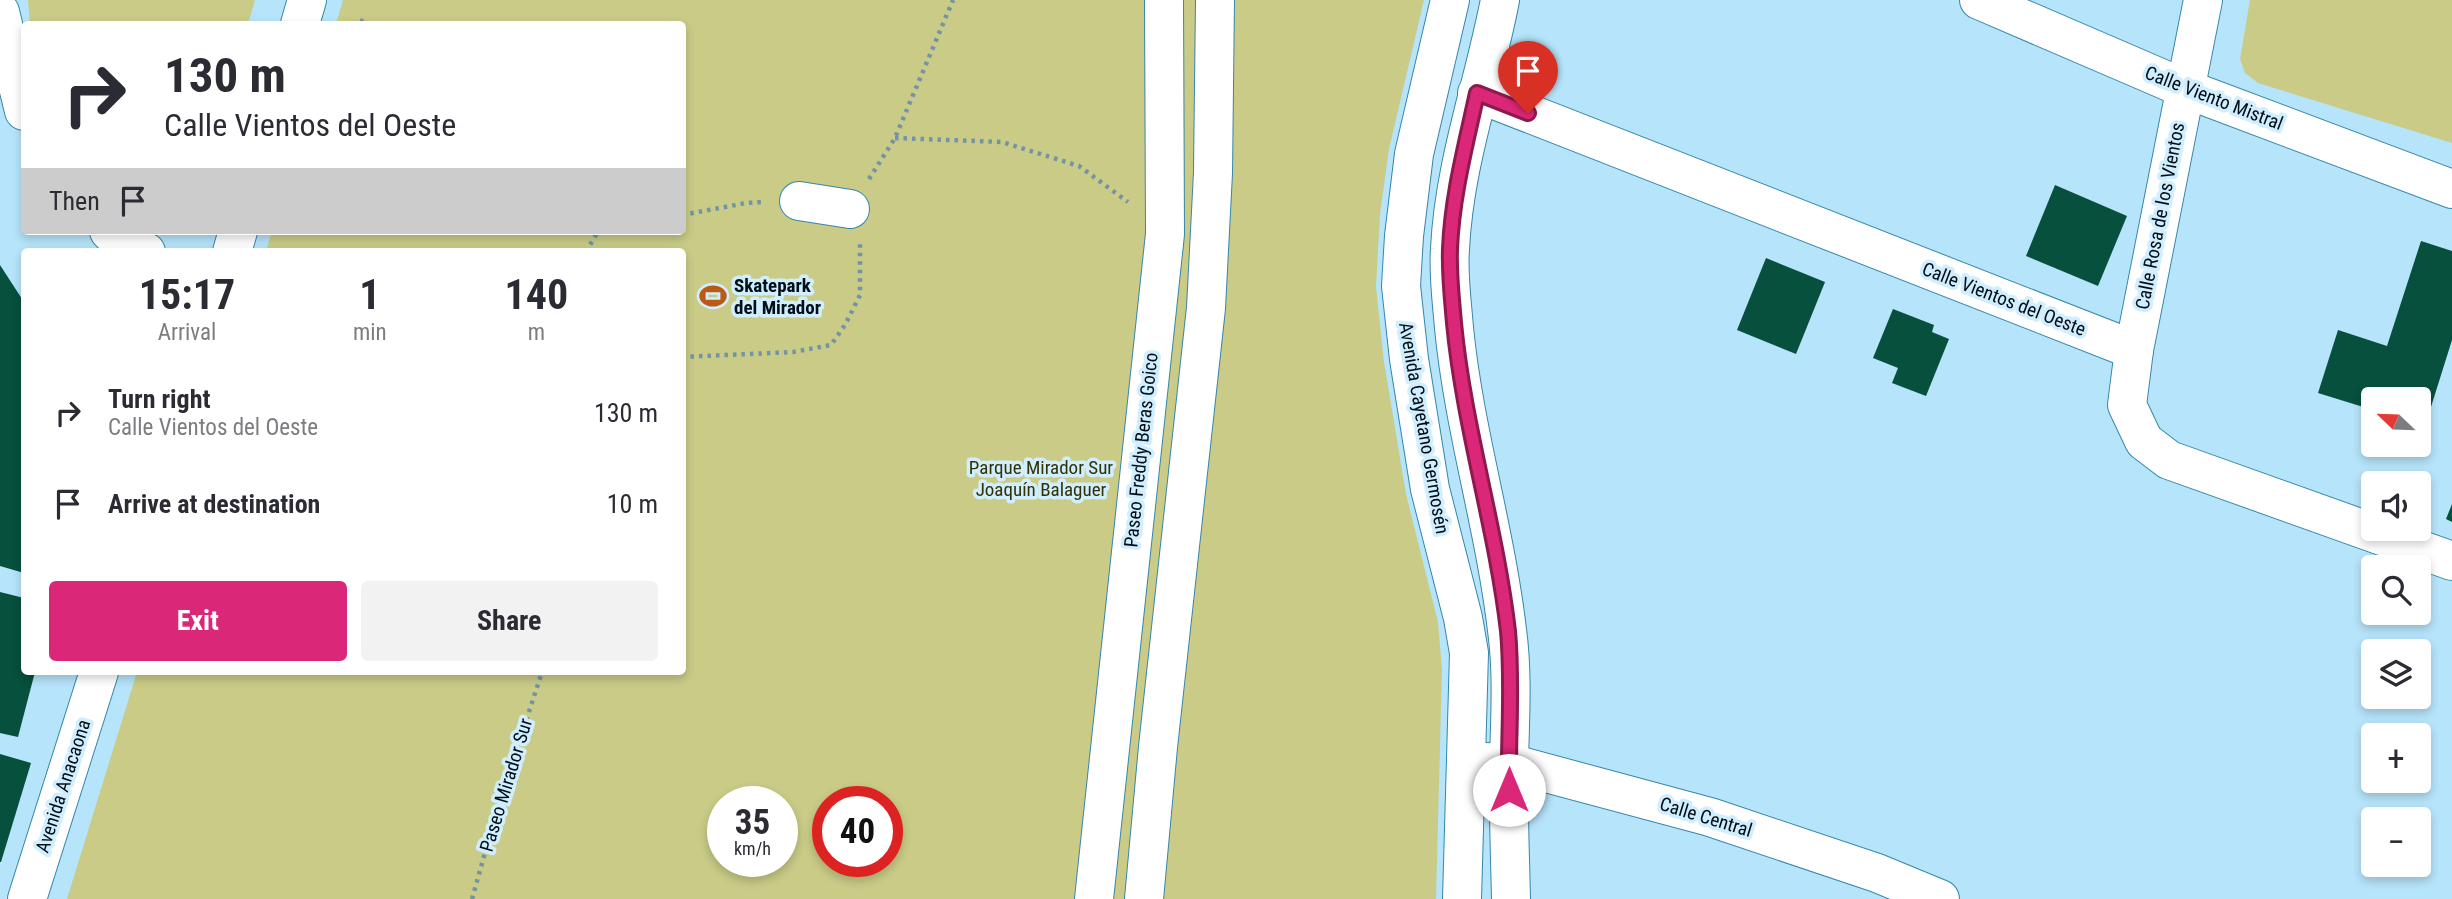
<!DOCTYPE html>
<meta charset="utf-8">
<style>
:root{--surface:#fff;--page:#f2f2f3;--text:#2b2b33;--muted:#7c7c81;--accent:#db2777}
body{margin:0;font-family:"Roboto Condensed",sans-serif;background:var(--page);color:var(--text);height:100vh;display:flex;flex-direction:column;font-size:26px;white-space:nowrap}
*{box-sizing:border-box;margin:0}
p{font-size:23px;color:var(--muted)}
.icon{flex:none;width:38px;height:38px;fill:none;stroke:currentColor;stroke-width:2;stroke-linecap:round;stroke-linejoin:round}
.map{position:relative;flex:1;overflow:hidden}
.panel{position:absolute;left:21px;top:248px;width:665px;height:427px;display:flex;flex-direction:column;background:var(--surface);border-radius:7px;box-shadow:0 4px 10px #0003}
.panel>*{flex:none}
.banner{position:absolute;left:21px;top:21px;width:665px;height:214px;border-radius:7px;box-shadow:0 4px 10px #0003;background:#fff;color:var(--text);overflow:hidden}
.needle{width:46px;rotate:293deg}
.tools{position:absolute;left:2361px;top:387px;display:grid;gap:14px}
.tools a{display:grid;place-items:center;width:70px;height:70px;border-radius:7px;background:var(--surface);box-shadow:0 4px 10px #0003;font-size:35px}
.speed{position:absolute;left:707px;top:786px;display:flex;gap:14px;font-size:35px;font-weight:700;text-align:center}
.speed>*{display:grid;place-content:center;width:91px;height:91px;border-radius:50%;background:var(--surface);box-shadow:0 4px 10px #0003;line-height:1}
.speed small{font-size:18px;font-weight:400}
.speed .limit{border:10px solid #d22;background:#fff;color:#111}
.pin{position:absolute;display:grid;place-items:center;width:60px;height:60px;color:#fff;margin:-72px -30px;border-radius:50% 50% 50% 0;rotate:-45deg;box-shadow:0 0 7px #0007}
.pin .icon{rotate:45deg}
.me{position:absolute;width:77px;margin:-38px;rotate:0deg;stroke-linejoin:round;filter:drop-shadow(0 0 5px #0008)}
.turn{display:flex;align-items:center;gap:24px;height:147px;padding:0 28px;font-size:32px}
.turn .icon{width:91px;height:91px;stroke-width:2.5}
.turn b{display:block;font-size:49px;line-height:60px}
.then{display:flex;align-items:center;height:66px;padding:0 28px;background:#0003;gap:14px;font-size:26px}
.eta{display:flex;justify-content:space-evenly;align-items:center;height:119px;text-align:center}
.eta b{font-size:42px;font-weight:700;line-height:49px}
.button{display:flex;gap:14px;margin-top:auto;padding:14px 28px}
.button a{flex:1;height:80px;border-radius:7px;background:var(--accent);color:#fff;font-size:28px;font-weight:700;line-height:80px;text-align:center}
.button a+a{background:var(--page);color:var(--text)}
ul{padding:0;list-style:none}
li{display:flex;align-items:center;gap:21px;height:91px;padding:0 28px}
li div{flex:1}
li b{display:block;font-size:26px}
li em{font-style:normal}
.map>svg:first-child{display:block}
.green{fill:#c9cb87;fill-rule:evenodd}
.building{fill:#06503d}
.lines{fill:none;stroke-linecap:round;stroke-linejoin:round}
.minor-casing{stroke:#3687aa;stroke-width:40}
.major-casing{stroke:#3687aa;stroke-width:40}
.path{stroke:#7294a5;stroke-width:4.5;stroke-dasharray:3.5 5;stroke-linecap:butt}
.minor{stroke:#fff;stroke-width:38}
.major{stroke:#fff;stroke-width:38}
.route-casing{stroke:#8e194d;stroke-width:18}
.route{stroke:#db2777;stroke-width:12}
.labels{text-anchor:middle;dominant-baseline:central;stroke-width:7;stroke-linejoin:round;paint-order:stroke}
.street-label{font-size:19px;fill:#000e18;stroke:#d0eefe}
.poi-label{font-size:19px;font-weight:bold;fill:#000e18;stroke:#d0eefe;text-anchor:start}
.park-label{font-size:19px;fill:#313105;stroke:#d0eefe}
</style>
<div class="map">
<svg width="2452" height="899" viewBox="0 0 2452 899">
<rect width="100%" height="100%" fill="#b6e4fa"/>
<!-- green -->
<g class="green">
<polygon points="28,0 255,0 248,24 30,24"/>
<path d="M343,0H1424L1389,149L1380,214L1376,287L1384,362L1406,494L1438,622L1442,670L1436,899H67L137,672H682V252H266L272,231H682V24H336ZM723,802H782V861H723ZM828,802H887V861H828Z"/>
<polygon points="2250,0 2452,0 2452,143 2258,83 2245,73 2240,59"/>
</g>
<!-- building -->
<g class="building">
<polygon points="2055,185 2127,216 2098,286 2026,256"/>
<polygon points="2421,241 2452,251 2452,340 2425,426 2418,424 2418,399 2373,399 2373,410 2318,393 2338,330 2387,346"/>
<polygon points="1766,258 1825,282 1796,354 1737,330"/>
<polygon points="0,265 24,302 24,573 0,566"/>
<polygon points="1893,309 1934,325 1932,332 1949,339 1926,396 1892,383 1898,368 1873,358"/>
<polygon points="2452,504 2452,522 2446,519"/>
<polygon points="0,592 24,598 24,672 35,672 18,737 0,733"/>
<polygon points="0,754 31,763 1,862 0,862"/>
</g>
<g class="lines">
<defs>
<g id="minor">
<polyline points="1450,0 1414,154 1404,236 1401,286 1409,359 1430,489 1463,618 1469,653 1462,899"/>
<path d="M1500,0C1484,83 1454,164 1450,249C1448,275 1452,302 1454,328C1464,430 1495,528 1507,630C1513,674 1510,717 1509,762C1508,807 1510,853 1511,899"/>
<polyline points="1979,0 2186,89 2452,189"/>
<polyline points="2203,0 2134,350 2127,405 2144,441 2169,460 2452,561"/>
<polyline points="0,12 24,111"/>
<polyline points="1477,93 2134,350"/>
<polyline points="799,201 850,209"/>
<polyline points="109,231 118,240 146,252"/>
<polyline points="1484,762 1509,763 1710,817 1877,873 1940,899"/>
<polyline points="1094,899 1165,234 1164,0"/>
<polyline points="1144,899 1158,747 1206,308 1213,173 1215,0"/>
</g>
<g id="major">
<polyline points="300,24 307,0"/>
<polyline points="232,252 238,231"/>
<polyline points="27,899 99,672"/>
</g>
</defs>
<!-- minor casing -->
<use href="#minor" class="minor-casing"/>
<!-- major casing -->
<use href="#major" class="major-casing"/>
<!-- path -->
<g class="path">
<polyline points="360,20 368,24"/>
<polyline points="895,138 1002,142 1079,166 1128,202"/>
<polyline points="869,179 895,138 953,0"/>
<polyline points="682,215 746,203 764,202"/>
<polyline points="586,252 598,231"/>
<polyline points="682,357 793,352 831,345 845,325 860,295 860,244"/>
<polyline points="472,899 499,803 542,672"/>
</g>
<!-- minor -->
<use href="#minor" class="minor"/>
<!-- major -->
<use href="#major" class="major"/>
</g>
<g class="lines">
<defs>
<path id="route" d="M1509,790C1508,737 1513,685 1508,631C1496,527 1464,428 1454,323C1452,299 1449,274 1450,249C1452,196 1466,144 1477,93L1528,113"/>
</defs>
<!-- route casing -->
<use href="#route" class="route-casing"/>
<!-- route -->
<use href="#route" class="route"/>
</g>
<!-- icons -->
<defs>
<symbol id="stadium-bare" viewBox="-9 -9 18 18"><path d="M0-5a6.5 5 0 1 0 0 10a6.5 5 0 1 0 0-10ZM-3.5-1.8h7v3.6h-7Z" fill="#ba5a15" stroke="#d0eefe" stroke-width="2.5" paint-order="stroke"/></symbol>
</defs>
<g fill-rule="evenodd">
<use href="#stadium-bare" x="694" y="277" width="38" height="38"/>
</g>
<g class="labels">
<!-- street labels -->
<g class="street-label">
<text transform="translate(2214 98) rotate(21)">Calle Viento Mistral</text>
<text transform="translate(2160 216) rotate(-79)">Calle Rosa de los Vientos</text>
<text transform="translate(2004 299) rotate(21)">Calle Vientos del Oeste</text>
<text transform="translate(1424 428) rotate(80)">Avenida Cayetano Germosén</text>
<text transform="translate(1141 450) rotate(-84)">Paseo Freddy Beras Goico</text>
<text transform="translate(506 785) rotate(-73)">Paseo Mirador Sur</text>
<text transform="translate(63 786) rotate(-72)">Avenida Anacaona</text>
<text transform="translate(1706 817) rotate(17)">Calle Central</text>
</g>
<!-- poi labels -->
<g class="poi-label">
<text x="734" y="285">Skatepark<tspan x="734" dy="22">del Mirador</tspan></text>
</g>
<!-- park labels -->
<g class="park-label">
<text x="1041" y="467">Parque Mirador Sur<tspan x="1041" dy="22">Joaquín Balaguer</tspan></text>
</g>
</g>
</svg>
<div class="tools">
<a><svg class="needle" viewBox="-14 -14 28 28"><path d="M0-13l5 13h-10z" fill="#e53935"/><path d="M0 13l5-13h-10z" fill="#7c7c81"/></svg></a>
<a><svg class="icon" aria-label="sound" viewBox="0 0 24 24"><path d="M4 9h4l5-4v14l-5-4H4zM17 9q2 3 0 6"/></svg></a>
<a><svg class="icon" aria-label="search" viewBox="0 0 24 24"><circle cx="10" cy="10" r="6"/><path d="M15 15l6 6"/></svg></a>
<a><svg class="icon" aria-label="layers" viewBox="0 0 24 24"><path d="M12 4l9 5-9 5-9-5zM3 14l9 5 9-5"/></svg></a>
<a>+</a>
<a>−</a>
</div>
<div class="speed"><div>35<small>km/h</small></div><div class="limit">40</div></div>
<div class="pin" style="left:1528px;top:113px;background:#d93025"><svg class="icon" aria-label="arrive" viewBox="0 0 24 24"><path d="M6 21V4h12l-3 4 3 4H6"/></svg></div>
<svg class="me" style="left:1509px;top:790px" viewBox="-20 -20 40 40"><circle r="19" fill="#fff"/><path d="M0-13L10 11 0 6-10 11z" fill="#db2777"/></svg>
<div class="banner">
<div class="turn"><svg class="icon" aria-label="right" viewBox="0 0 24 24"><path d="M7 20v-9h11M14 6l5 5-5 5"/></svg><div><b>130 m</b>Calle Vientos del Oeste</div></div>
<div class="then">Then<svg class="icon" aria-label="arrive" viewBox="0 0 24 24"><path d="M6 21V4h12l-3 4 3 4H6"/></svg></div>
</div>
<section class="panel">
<div class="eta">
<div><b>15:17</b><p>Arrival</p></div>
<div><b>1</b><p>min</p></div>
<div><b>140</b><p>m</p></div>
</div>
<ul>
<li><svg class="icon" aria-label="right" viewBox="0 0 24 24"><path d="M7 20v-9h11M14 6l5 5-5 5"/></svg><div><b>Turn right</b><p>Calle Vientos del Oeste</p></div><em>130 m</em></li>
<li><svg class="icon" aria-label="arrive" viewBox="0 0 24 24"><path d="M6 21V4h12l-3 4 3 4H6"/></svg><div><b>Arrive at destination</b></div><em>10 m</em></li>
</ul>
<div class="button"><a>Exit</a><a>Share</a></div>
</section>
</div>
